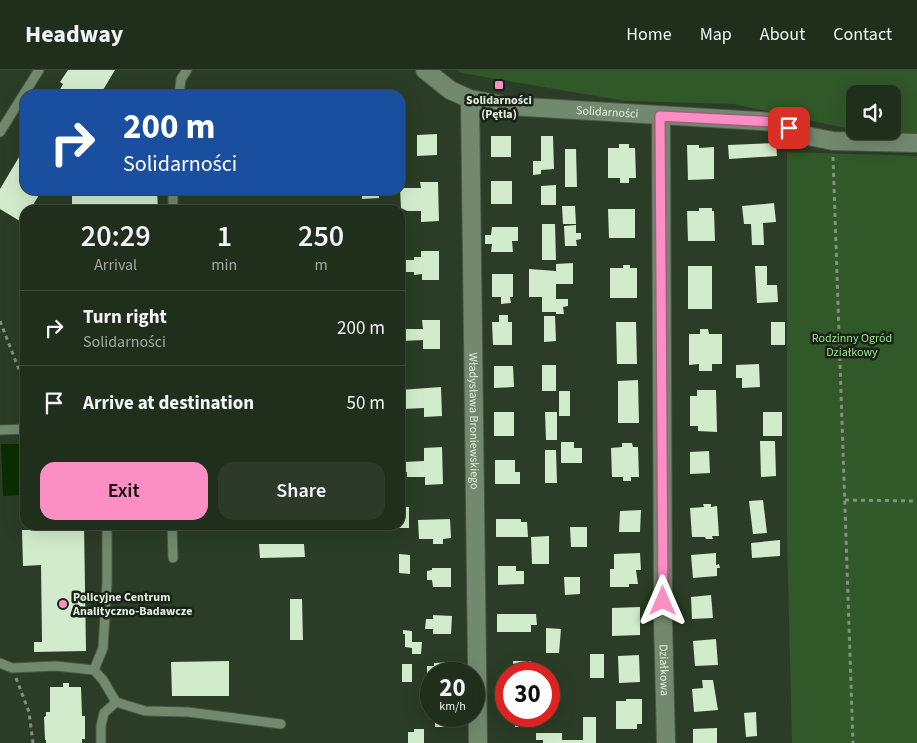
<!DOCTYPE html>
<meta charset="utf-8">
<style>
:root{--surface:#202e1c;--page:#2d3a29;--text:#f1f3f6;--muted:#a2a8a3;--line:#3d4a3b;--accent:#fb8fc4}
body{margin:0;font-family:"Source Sans 3",sans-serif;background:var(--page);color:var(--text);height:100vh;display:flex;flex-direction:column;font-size:19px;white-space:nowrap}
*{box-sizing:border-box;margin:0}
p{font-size:16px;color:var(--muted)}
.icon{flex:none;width:28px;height:28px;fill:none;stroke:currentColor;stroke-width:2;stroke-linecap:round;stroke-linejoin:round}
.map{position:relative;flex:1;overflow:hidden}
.sheet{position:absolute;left:20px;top:135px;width:385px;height:325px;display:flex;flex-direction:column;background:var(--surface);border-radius:15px;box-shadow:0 5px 20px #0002,0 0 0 1px var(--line)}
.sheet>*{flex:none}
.top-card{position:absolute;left:20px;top:20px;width:385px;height:105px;border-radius:15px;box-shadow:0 5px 20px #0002,0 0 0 1px var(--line);background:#1a4fa0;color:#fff;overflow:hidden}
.buttons{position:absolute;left:846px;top:15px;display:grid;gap:10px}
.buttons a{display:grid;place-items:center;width:55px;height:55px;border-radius:10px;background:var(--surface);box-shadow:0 5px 20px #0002,0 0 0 1px var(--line);font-size:25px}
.speed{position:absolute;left:420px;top:592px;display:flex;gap:10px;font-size:25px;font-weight:700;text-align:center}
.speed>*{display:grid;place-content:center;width:65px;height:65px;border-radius:50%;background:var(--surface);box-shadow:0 5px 20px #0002,0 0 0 1px var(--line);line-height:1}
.speed small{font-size:12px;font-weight:400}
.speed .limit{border:8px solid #d22;background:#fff;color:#111}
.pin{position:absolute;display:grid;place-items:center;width:42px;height:42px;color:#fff;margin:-21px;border-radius:10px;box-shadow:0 2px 8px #0006}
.me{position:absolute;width:55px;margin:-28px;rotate:0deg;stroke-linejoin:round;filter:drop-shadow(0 0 4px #0008)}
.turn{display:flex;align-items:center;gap:18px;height:105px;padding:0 20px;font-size:22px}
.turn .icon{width:65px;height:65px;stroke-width:2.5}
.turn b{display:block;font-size:35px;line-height:42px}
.eta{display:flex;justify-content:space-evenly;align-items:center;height:85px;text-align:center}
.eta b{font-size:30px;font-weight:600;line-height:35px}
.action{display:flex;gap:10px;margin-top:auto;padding:10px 20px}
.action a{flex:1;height:58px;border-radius:15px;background:var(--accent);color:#111;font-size:20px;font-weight:600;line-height:58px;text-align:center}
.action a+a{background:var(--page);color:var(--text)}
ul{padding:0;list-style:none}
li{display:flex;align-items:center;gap:15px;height:75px;padding:0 20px;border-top:1px solid var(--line)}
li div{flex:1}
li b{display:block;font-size:19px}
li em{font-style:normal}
header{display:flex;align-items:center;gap:30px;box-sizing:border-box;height:70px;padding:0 25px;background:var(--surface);border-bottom:1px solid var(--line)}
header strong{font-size:24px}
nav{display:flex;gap:28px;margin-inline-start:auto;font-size:18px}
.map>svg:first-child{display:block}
.green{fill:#315828}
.water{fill:#092f01}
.building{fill:#d3ebcd}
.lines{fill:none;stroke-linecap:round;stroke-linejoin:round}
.service-casing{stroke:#485844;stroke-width:11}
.minor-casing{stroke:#485844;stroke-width:20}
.path{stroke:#82907e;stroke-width:3;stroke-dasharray:4 4;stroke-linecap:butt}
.service{stroke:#73896f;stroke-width:9}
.minor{stroke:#73896f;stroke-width:18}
.route-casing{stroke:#a35d7f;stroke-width:12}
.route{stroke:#fb8fc4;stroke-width:9}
.poi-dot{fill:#fb8fc4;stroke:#192217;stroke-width:2}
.labels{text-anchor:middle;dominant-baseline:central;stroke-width:5;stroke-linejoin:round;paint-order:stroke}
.poi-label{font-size:12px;font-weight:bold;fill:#e2eddf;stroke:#192217}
.street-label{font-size:12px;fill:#e2eddf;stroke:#192217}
.park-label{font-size:12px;fill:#9ee58e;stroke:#192217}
</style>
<header>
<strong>Headway</strong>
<nav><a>Home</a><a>Map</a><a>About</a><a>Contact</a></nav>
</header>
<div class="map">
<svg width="917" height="673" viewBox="0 0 917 673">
<rect width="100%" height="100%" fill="#2b3d26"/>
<!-- green -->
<g class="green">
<polygon points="457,0 917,0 917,66 882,66 860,61 892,61 892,24 855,24 855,60 733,34 625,31 462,3"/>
<polygon points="787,82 917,86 917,673 792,673 787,464"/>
</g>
<!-- water -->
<polygon class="water" points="1,374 24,374 25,425 3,426"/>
<!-- building -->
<g class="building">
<polygon points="68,0 115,0 100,25 57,25 63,14 60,12"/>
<polygon points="400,37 404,37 405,64 400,64"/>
<polygon points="437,64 437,85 417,86 417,65"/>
<rect x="491" y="66" width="20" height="21"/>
<polygon points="541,66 553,66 554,99 541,100 541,104 533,105 533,91 541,91"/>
<polygon points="776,73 777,86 729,89 728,75"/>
<polygon points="619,74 629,74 629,78 635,78 636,108 629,108 629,113 620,113 620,108 608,108 608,78 619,78"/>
<polygon points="687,75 699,75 699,78 714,77 714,109 688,110"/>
<polygon points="25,77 25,120 42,120 30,140 25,140 25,149 23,153 0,139 0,119"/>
<polygon points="565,79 576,79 577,117 565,117"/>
<rect x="491" y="111" width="21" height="23"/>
<polygon points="420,112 438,112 439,151 421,152 421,141 407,141 401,138 400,118 421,118"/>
<polygon points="556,115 556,135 541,135 541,116"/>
<polygon points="92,120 157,120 158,140 72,140 72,121 92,121"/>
<polygon points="362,120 379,120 379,128 362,129"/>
<polygon points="774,133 776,152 763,153 764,175 752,175 751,154 744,154 742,136"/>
<polygon points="562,136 575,136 576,154 563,154"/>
<polygon points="699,138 712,138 712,141 714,141 715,171 688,171 687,141 699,141"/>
<polygon points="608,139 635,139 635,168 609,168"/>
<polygon points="542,154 555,154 556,190 542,190"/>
<polygon points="576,155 576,163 581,163 581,169 576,170 577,176 565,176 564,156"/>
<polygon points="492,157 518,157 518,171 512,171 513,182 491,182 492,174 485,174 485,165 491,165"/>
<polygon points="421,181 439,181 439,210 422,210 422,204 414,205 414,202 400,202 400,190 414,190 414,187 421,187"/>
<polygon points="573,193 573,214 556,214 556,229 568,229 568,236 563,237 564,244 556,244 556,242 542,242 542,227 529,227 529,199 556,201 556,194"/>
<polygon points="623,195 630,195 630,198 637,198 637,228 610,228 610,198 623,198"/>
<rect x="688" y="196" width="24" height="43"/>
<polygon points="755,196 767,196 767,215 777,215 778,232 757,233"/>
<polygon points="492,204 513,204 513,227 510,227 511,233 501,234 501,227 492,227"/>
<polygon points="499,245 508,245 508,252 512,252 512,275 493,275 492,252 499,252"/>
<polygon points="544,246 555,246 556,271 544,272"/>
<polygon points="422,250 440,250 440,279 423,279 423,270 401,271 401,259 423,259"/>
<polygon points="616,252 636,252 637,294 617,294"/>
<rect x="771" y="252" width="14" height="23"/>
<polygon points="700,259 708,259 709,264 722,264 722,294 712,294 712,301 699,301 699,294 689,295 689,264 700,264"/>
<polygon points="759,294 760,317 742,318 742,308 736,308 736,295"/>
<rect x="542" y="295" width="14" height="26"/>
<polygon points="494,296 513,296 514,317 494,318"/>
<polygon points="638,310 639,353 618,353 618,311"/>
<polygon points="441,317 442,346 424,347 424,338 403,339 403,333 400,333 400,320"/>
<polygon points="697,320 716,320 717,362 698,361 698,356 690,356 690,326 697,326"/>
<rect x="559" y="321" width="11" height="25"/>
<rect x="494" y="342" width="20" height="24"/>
<polygon points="545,342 557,342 557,370 546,370"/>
<rect x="763" y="342" width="19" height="24"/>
<polygon points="760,371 775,371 776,406 761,407"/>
<polygon points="561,372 574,372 574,378 582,378 582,393 561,393"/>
<polygon points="622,373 632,373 633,377 638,377 639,407 631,407 631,411 623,411 623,407 612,407 611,378 622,377"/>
<polygon points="442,377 443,414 425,415 425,407 407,407 407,402 404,402 404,392 424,391 424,378"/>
<polygon points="545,380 556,380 557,413 545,413"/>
<polygon points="709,381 710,403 690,404 690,382"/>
<polygon points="495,390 515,390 515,402 520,402 520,414 495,414"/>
<polygon points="763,430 767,463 753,464 749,431"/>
<polygon points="703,434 711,434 711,437 717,436 719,466 712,466 713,469 706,469 705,467 692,467 690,438 704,437"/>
<polygon points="400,437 409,437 409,458 393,458 393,455 400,455"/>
<polygon points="641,440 640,462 619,462 620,441"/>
<polygon points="450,449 451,468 443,469 443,474 433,474 433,469 419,469 418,450"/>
<polygon points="496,449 521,449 521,452 527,452 528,467 496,467"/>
<polygon points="40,455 84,455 86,581 34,582 34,572 42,572 41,495 23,496 22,460 40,460"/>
<rect x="176" y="455" width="52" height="3"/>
<polygon points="570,457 587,457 587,477 571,477"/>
<polygon points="549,466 549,494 532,494 531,467"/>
<polygon points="780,470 780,486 752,488 751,473"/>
<polygon points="259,474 304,474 305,487 260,488"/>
<polygon points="640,483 641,500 636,500 638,514 629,514 629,517 610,517 610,499 614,499 614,484"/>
<polygon points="716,483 716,495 719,494 720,498 717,498 717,506 693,508 691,485"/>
<polygon points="399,484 410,485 410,504 399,503"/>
<polygon points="498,496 516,496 516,501 524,501 524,514 498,515"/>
<polygon points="432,498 451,498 451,517 433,517 432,510 427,510 427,501 432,500"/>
<polygon points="564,507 580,507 580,524 565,525"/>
<polygon points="711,525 713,548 692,549 691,527"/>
<polygon points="290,529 302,529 303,570 290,570"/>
<polygon points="640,537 640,565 612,566 612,538"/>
<polygon points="497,544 536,544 537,555 531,555 531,562 497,562"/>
<polygon points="433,545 452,546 451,564 433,564 433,559 425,559 426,549 433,549"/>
<polygon points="546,558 561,559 559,583 546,583"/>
<polygon points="403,560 412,561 412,572 422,572 421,584 412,584 412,578 405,577 405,564 403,564"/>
<polygon points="716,569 718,595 695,596 693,571"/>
<rect x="590" y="584" width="14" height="24"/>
<polygon points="639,585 640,612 619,613 618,586"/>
<polygon points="229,591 229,626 172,626 171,592"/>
<polygon points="513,591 531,591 532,604 514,604"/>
<polygon points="453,592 453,604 431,604 431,612 427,612 427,596 434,596 434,593"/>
<rect x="402" y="594" width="10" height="18"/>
<polygon points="702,610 713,610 718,640 694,642 692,619 703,618"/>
<polygon points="63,613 69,613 69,617 81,617 82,646 85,646 85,669 82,669 82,673 46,673 46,670 45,670 44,647 46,646 46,642 50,642 50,617 63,617"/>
<polygon points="626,629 642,629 642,654 637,654 637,659 616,659 616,631 626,631"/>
<polygon points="756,642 757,666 746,667 744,643"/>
<rect x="435" y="646" width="18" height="11"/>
<polygon points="515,646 533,646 533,656 515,657"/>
<polygon points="583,647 596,647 596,673 543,673 543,670 536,670 536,663 562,663 562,670 583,670"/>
<polygon points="717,658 717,673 693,673 693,659"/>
<polygon points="414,659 424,659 424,673 408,673 408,662 414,662"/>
</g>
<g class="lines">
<defs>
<g id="service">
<polyline points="179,25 181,9 187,0"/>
<polyline points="0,62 39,0"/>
<polyline points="173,140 173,120"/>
<polyline points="0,360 25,359"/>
<polyline points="172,455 173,488"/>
<polyline points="0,593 12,598 56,596 94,600 103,610 116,632 145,641 188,642 281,654"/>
<polyline points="94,600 103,578 107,512 107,455"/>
<polyline points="101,673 101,656 104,643 116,632"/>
</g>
<g id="minor">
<path id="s1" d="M425,0L450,20L470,29L509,36L776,52L803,65L833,71L917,73"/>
<path id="s2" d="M470,29L478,673"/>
<path id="s3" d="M661,46L663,551L666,673"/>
</g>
</defs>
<!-- service casing -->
<use href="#service" class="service-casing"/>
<!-- minor casing -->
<use href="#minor" class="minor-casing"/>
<!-- path -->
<g class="path">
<polyline points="833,87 853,673"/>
<polyline points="0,251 25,315"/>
<polyline points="845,430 917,431"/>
<polyline points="16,608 29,642 33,673"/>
</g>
<!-- service -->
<use href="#service" class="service"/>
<!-- minor -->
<use href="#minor" class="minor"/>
</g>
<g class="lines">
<defs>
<polyline id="route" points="663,531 660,46 776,52 789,58"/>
</defs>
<!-- route casing -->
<use href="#route" class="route-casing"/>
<!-- route -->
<use href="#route" class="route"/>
</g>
<!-- markers -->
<g class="poi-dot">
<rect x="494" y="10" width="10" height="10" rx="2.5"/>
<circle cx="63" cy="534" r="5"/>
</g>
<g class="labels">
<!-- poi labels -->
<g class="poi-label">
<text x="499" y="30">Solidarności<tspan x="499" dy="14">(Pętla)</tspan></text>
<text x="73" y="527" text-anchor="start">Policyjne Centrum<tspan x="73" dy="14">Analityczno-Badawcze</tspan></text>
</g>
<!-- street labels -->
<g class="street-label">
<text stroke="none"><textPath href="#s1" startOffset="192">Solidarności</textPath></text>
<text stroke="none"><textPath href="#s2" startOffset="322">Władysława Broniewskiego</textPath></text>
<text stroke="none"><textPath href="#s3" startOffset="554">Działkowa</textPath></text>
</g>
<!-- park labels -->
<g class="park-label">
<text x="852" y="268">Rodzinny Ogród<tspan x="852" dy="14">Działkowy</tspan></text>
</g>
</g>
</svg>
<div class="buttons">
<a><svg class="icon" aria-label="sound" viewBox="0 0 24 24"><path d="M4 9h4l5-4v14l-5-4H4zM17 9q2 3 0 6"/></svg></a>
</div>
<div class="speed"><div>20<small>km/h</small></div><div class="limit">30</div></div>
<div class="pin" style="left:789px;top:58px;background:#d93025"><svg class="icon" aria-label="arrive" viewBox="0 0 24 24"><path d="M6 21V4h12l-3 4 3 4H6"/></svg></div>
<svg class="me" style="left:663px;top:531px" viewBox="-20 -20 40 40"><path d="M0-17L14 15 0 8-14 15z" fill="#fb8fc4" stroke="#fff" stroke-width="4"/></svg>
<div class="top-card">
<div class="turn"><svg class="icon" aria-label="right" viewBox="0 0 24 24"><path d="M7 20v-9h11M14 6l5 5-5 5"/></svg><div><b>200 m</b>Solidarności</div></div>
</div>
<section class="sheet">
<div class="eta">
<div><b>20:29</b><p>Arrival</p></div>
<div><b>1</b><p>min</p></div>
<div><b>250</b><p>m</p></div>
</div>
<ul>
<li><svg class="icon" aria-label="right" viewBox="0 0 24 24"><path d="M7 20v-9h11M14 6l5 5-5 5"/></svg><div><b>Turn right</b><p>Solidarności</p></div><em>200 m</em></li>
<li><svg class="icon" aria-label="arrive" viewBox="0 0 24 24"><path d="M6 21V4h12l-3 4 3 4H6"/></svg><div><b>Arrive at destination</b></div><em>50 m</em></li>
</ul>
<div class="action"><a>Exit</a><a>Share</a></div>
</section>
</div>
